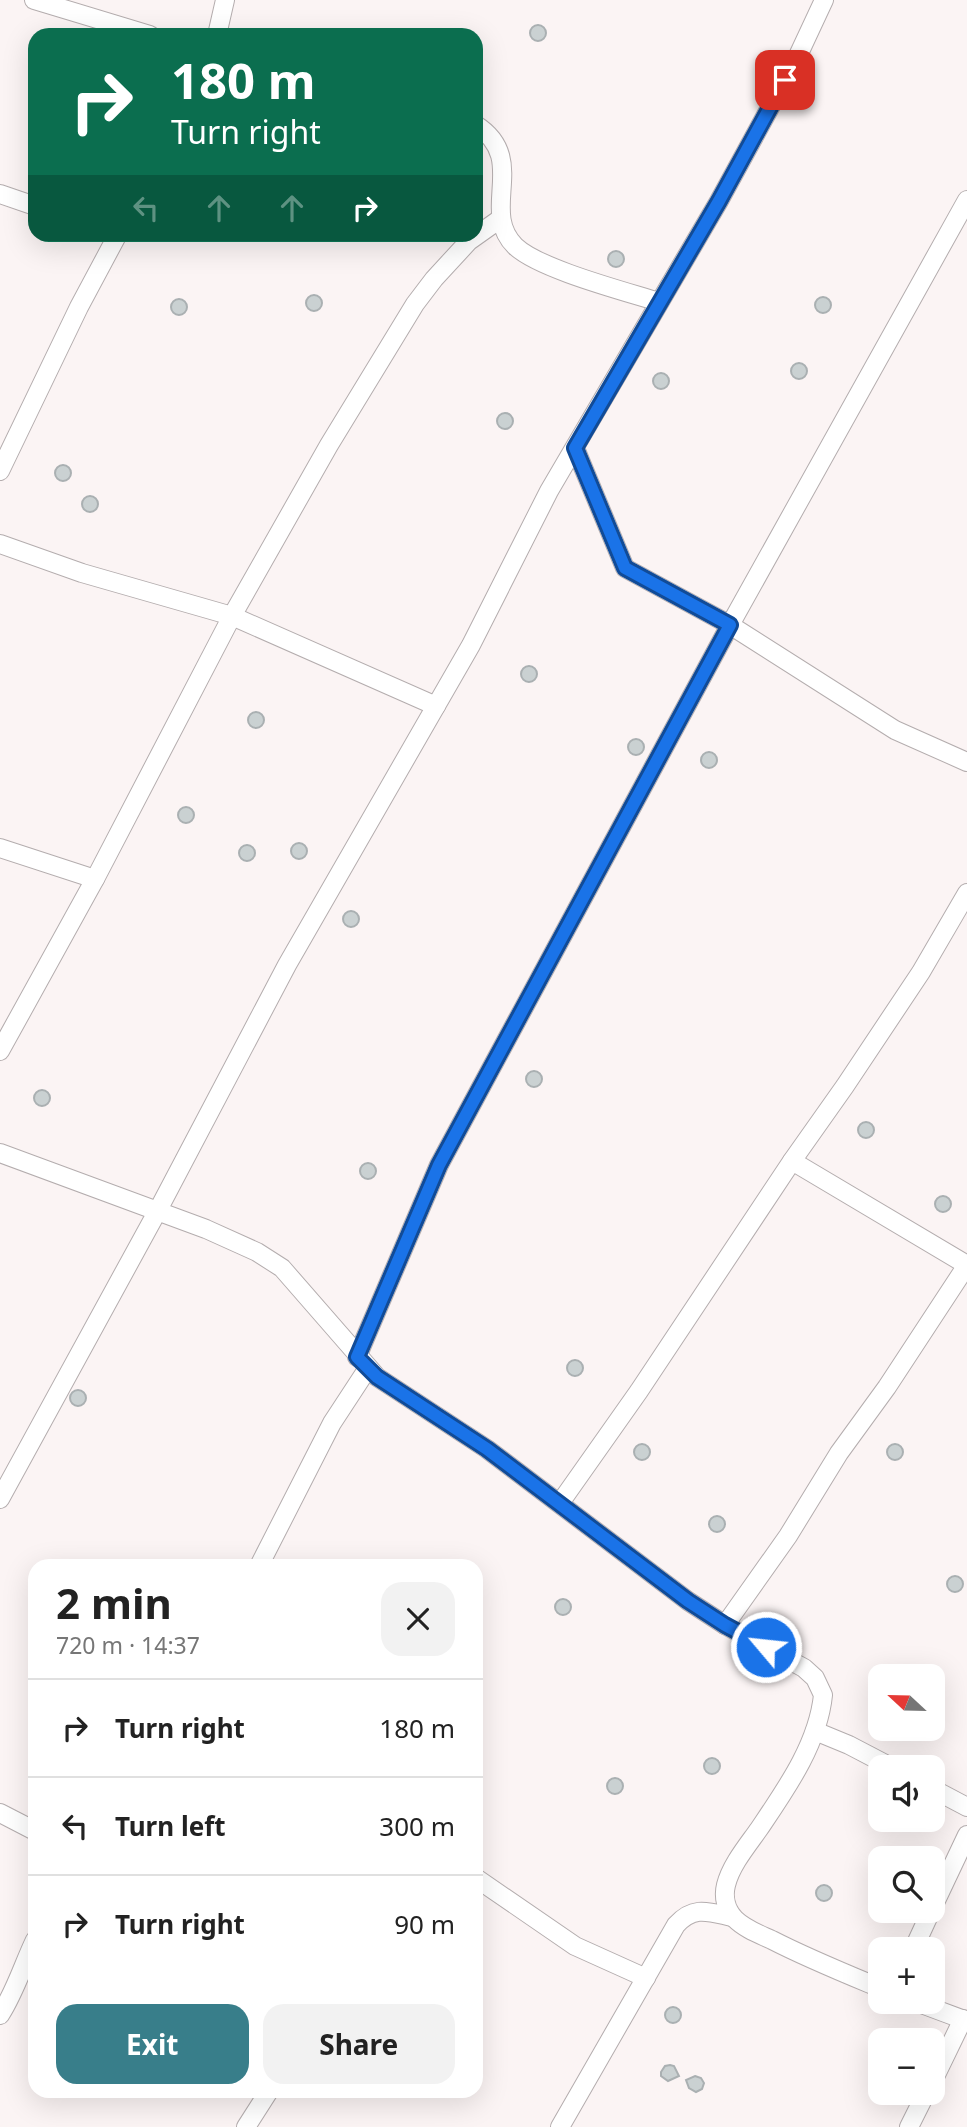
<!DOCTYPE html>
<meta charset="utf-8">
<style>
:root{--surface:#fff;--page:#f2f2f2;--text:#222;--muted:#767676;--line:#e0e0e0;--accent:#387e8a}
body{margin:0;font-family:"Noto Sans",sans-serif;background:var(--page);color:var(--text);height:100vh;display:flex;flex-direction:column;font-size:26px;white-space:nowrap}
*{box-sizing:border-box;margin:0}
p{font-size:23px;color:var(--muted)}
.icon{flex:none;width:38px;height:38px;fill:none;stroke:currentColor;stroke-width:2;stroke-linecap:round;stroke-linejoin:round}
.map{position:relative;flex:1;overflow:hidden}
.side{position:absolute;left:28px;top:1559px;width:455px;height:539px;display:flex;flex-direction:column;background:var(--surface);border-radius:21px;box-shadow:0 7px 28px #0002}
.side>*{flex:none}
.hud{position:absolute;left:28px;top:28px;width:455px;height:214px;border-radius:21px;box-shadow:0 7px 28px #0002;background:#0b6e4f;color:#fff;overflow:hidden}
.needle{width:46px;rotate:292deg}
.tools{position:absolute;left:868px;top:1664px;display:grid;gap:14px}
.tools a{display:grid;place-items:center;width:77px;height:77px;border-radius:14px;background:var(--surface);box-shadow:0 7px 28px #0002;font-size:35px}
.pin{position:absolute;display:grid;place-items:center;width:60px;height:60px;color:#fff;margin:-30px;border-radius:14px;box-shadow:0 4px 10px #0006}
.me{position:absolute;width:77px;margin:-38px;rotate:298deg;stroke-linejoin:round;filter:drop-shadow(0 0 5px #0008)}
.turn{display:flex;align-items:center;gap:24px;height:147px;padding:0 28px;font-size:32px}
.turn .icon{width:91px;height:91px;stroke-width:2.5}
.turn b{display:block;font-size:49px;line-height:60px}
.lanes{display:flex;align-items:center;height:66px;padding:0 28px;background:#0003;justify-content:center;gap:35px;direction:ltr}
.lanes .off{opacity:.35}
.round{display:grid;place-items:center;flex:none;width:74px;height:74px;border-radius:21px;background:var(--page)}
.summary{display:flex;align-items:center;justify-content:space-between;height:119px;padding:0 28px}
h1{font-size:42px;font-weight:700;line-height:52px}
.button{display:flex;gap:14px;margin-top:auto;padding:14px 28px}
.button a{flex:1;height:80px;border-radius:21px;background:var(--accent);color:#fff;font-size:28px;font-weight:700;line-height:80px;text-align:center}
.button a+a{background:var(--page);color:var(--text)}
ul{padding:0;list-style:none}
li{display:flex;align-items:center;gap:21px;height:98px;padding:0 28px;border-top:2px solid var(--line)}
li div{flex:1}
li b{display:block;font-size:26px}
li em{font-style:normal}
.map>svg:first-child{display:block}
.building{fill:#cad1d2;stroke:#aab0b2;stroke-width:2}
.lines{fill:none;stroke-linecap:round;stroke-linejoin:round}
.street-casing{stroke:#b4adae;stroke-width:20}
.street{stroke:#fff;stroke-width:18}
.route-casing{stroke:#114b97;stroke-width:18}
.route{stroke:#1a73e8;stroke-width:12}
</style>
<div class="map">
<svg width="967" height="2127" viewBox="0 0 967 2127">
<rect width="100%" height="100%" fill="#fbf4f4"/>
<!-- building -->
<g class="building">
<circle cx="538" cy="33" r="8"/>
<circle cx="616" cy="259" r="8"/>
<circle cx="314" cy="303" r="8"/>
<circle cx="823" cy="305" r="8"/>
<circle cx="179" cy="307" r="8"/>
<circle cx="799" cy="371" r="8"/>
<circle cx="661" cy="381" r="8"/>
<circle cx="505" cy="421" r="8"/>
<circle cx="63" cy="473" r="8"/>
<circle cx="90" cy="504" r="8"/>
<circle cx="529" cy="674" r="8"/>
<circle cx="256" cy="720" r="8"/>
<circle cx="636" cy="747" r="8"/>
<circle cx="709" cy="760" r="8"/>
<circle cx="186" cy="815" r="8"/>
<circle cx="299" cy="851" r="8"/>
<circle cx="247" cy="853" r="8"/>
<circle cx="351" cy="919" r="8"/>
<circle cx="534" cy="1079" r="8"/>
<circle cx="42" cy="1098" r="8"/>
<circle cx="866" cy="1130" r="8"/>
<circle cx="368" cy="1171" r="8"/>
<circle cx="943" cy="1204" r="8"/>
<circle cx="575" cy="1368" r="8"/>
<circle cx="78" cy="1398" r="8"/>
<circle cx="895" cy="1452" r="8"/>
<circle cx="642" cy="1452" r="8"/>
<circle cx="717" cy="1524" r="8"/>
<circle cx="955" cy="1584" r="8"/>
<circle cx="563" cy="1607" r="8"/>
<circle cx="712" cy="1766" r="8"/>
<circle cx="615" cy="1786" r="8"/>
<circle cx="824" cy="1893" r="8"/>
<circle cx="673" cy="2015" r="8"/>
<polygon points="670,2065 674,2066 679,2076 668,2081 661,2076 661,2072 665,2066"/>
<polygon points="695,2076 701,2078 704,2083 702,2089 696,2092 689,2088 686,2080"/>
</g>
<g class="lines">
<defs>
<g id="street">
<polyline points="34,0 150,35"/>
<polyline points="217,35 225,0"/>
<path d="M476,125C529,159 479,210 515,246C539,269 624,291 659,302"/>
<polyline points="0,194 35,206"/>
<polyline points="575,448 625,568 730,625 895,730 967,762"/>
<polyline points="0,471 79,307 118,234"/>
<polyline points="0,544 82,573 232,616 436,706"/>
<polyline points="0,848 95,879"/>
<polyline points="0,1051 95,879 232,616 329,445 415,304 434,279 469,241 500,219"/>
<path d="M0,1153L206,1229L257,1252L282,1268L377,1377L487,1449L688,1601L725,1625L804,1668L815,1678L823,1695C818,1744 786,1789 759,1829C747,1846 731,1865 726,1885C723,1897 726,1910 735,1919C745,1929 759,1934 772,1940C807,1958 844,1973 880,1988"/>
<polyline points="792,1161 967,1265"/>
<polyline points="357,1357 439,1165 730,625 967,200"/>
<polyline points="0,1499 157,1212 287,965 471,645 549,491 719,201 796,60 824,0"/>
<polyline points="560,1503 639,1391 792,1161 845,1086 921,972 967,893"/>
<polyline points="259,1566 332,1423 368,1368"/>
<polyline points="725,1625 788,1536 839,1453 887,1387 967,1265"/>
<polyline points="815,1731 849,1745 893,1768"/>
<polyline points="933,1789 967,1807"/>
<polyline points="0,1813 35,1831"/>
<polyline points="476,1878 575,1946 646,1978"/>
<polyline points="933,1907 967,1835"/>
<polyline points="913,1950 931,1911"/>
<polyline points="916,2002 967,2021"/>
<path d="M0,2015C15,1992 23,1965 35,1940"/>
<polyline points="933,2081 963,2019"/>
<polyline points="246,2127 269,2091"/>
<path d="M560,2127L676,1925C694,1905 709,1912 732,1917"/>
<polyline points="909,2127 926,2093"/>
</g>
</defs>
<!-- street casing -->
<use href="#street" class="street-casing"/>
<!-- street -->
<use href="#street" class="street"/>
</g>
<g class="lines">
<defs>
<polyline id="route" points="766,1647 725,1625 688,1601 487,1449 377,1377 357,1357 439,1165 730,625 625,568 575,448 719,201 785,80"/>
</defs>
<!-- route casing -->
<use href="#route" class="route-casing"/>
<!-- route -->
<use href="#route" class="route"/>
</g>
</svg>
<div class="tools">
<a><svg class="needle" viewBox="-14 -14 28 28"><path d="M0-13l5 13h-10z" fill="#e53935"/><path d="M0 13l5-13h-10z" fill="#767676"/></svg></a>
<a><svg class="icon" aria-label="sound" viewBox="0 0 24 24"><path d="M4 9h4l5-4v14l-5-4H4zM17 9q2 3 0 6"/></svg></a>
<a><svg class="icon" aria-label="search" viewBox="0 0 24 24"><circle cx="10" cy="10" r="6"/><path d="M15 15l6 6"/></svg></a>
<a>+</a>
<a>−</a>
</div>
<div class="pin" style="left:785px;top:80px;background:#d93025"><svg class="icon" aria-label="arrive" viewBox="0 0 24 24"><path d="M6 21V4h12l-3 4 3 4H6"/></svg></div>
<svg class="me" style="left:766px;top:1647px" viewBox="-20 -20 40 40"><circle r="17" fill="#1a73e8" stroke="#fff" stroke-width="3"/><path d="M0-11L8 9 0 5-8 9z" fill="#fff"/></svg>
<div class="hud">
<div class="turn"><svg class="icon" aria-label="right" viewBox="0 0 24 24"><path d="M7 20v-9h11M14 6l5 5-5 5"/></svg><div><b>180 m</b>Turn right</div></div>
<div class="lanes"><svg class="icon off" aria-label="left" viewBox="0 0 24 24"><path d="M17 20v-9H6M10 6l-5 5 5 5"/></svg><svg class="icon off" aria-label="ahead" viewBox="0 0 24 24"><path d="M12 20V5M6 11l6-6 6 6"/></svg><svg class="icon off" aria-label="ahead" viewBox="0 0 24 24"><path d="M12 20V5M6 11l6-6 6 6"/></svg><svg class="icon" aria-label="right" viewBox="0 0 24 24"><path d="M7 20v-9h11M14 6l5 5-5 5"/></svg></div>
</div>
<section class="side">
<div class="summary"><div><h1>2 min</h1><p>720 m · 14:37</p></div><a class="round"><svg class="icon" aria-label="close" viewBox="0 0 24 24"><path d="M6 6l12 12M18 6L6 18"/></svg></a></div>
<ul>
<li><svg class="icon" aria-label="right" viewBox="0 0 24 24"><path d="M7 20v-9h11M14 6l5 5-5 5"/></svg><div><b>Turn right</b></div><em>180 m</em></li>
<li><svg class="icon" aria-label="left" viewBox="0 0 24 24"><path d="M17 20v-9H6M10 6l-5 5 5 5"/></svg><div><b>Turn left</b></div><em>300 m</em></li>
<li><svg class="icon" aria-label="right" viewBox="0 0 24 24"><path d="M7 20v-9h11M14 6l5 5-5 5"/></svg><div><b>Turn right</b></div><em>90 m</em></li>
</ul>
<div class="button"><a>Exit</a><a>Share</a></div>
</section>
</div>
